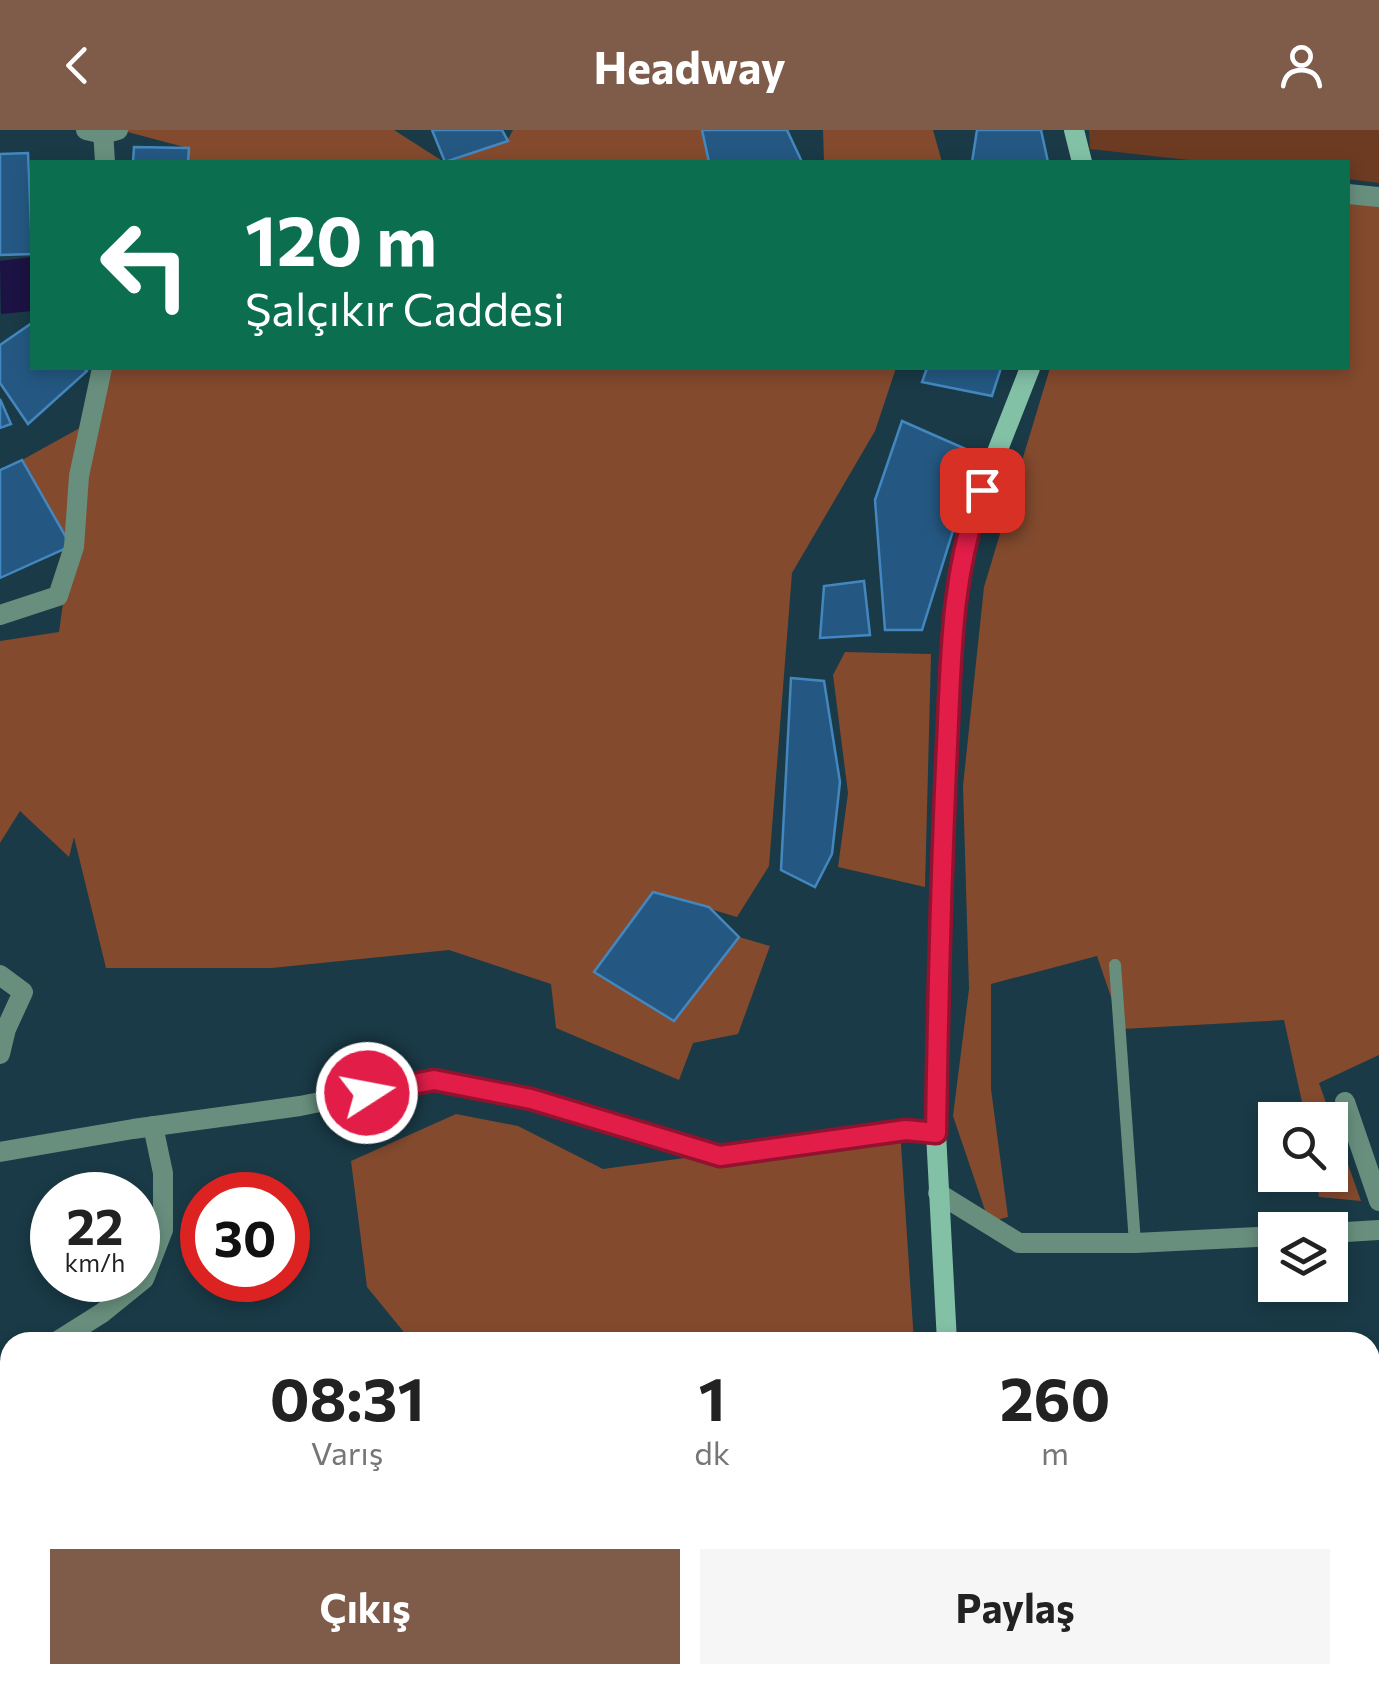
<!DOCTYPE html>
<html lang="tr">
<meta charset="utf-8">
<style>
:root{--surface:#fff;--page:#f6f6f6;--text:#222;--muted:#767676;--accent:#7f5b4a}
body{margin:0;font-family:Commissioner,sans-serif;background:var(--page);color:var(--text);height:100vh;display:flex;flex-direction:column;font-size:38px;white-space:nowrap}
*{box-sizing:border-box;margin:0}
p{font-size:32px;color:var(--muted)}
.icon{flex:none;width:55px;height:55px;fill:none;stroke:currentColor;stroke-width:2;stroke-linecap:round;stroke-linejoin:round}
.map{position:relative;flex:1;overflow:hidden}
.drawer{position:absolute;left:0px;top:1202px;width:1380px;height:352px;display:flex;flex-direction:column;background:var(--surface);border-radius:30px 30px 0 0;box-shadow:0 5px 15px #0003}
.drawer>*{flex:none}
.banner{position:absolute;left:30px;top:30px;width:1320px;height:210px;border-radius:0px;box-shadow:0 5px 15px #0003;background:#0b6e4f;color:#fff;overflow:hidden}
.fabs{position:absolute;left:1258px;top:972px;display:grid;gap:20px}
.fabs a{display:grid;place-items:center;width:90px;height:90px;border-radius:0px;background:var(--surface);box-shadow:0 5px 15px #0003;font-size:50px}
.speed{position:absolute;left:30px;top:1042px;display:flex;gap:20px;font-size:50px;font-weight:700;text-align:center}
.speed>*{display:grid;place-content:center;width:130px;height:130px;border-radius:50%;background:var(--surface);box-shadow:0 5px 15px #0003;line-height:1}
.speed small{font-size:25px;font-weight:400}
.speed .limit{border:15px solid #d22;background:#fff;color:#111}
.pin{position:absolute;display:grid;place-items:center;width:85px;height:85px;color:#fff;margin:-42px;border-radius:20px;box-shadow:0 5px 15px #0006}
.me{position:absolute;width:110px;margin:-55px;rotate:79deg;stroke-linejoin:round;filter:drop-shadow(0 0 8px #0008)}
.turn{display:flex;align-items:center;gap:35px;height:210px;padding:0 50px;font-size:45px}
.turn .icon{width:130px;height:130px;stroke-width:2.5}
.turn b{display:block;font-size:70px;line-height:85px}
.eta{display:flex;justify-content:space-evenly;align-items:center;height:170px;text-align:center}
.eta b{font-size:60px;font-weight:700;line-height:70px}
.cta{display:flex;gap:20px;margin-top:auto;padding:20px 50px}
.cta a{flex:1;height:115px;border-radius:0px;background:var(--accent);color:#fff;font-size:40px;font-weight:700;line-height:115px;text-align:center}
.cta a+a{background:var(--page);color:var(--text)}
header{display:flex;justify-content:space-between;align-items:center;height:130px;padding:0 50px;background:var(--accent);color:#fff;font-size:45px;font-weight:700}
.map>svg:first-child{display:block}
.green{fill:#6d3b22}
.forest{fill:#834a2e}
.water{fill:#1c1243}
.building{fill:#245882;stroke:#4487bf;stroke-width:2.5}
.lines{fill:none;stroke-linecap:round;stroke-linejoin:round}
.service{stroke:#688f7e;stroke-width:12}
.minor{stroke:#688f7e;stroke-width:20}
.tertiary{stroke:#688f7e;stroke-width:20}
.secondary{stroke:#83c1a7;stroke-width:20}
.route-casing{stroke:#92132f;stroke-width:25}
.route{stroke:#e11d48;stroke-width:18}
</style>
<header><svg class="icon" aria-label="back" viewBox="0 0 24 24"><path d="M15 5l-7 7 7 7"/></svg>Headway<svg class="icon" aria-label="person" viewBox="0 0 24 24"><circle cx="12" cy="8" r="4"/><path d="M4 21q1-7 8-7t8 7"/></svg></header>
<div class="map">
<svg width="1379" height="1554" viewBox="0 0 1379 1554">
<rect width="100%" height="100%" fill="#193a46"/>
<!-- green -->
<polygon class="green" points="1089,0 1379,0 1379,53 1348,49 1348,32 1206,32 1090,19"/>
<!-- forest -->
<g class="forest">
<polygon points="120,0 394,0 444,32 188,32 188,18"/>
<polygon points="513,0 702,0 709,32 449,32 507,11"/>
<polygon points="823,0 933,0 942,32 824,32"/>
<polygon points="1348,64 1379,67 1379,925 1319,953 1361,1071 1319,1067 1316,1045 1330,1045 1330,990 1306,990 1284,890 1122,899 1097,826 991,854 991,959 1008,1087 989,1092 953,986 969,859 963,656 984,457 1050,238 1348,238"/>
<polygon points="103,238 896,238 875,301 792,443 769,736 737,787 653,762 739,807 770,816 738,904 693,913 679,950 556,898 551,854 449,820 272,838 106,838 74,707 69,727 20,681 0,713 0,511 59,502 71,416 22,330 96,289"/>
<polygon points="845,522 931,524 925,757 838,737 848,663 833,545"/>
<polygon points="456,984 518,996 603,1039 900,999 914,1212 412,1212 367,1157 351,1031"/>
<polygon points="292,1545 963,1545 968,1554 290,1554"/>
<polygon points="1136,1545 1212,1545 1214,1554 1141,1554"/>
</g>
<!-- water -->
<polygon class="water" points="32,127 32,181 1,184 0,131"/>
<!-- building -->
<g class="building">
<polygon points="432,0 502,0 508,11 445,32"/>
<polygon points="702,0 787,0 802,32 709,32"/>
<polygon points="977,0 1041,0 1048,32 972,32"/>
<polygon points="134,17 189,18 188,32 133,32"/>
<polygon points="28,23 32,124 0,125 0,24"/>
<polygon points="32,193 32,238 84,238 87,241 28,294 0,253 0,215"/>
<polygon points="927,238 1001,238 992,266 922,252"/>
<polygon points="0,269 11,294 0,298"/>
<polygon points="902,291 977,324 922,500 885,500 875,370"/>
<polygon points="22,330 71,416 0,448 0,340"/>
<polygon points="864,451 870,505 820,508 824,456"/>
<polygon points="791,548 824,551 840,652 832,724 815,757 781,740"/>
<polygon points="653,762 709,777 739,807 674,891 594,842"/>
</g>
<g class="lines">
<!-- service -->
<polyline class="service" points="1115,835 1135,1113"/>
<!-- minor -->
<g class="minor">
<polyline points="86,0 104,4 118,0"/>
<polyline points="103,0 105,32"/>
<polyline points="1348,64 1379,67"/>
<polyline points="0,485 58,466 74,417 79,346 102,238"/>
<polyline points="0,845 23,862 6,899 0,924"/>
<polyline points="1345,972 1379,1071"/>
<polyline points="0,1022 133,999 300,976 434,949 531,969 720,1026 905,1000 936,1003"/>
<polyline points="938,1063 1019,1113 1135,1113 1275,1106"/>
<polyline points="1330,1103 1379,1100"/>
<polyline points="1379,1300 1375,1429 1379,1455"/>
<polyline points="0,1524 10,1518"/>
<polyline points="127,1545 132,1554"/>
</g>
<!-- tertiary -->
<g class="tertiary">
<polyline points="56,1212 102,1183 144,1149 163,1100 163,1043 153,996"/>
<polyline points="0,1248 10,1242"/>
</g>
<!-- secondary -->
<g class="secondary">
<polyline points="1074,0 1082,32"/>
<polyline points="947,1212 936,1003 940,760 954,477 973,383 1030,238"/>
<polyline points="990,1545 993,1554"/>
</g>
</g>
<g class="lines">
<defs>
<path id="route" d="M367,963L434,950L531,969L720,1026L906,1000L936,1003C938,873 941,744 947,615C951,528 951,442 982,360"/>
</defs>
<!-- route casing -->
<use href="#route" class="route-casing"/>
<!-- route -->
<use href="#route" class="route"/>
</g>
</svg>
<div class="fabs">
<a><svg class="icon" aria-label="search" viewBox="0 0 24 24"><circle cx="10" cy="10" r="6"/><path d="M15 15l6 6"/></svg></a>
<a><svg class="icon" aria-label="layers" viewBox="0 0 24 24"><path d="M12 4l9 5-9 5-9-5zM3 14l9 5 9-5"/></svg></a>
</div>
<div class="speed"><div>22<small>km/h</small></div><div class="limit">30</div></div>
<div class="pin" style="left:982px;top:360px;background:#d93025"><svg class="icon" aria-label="arrive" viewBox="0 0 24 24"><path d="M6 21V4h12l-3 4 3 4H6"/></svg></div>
<svg class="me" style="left:367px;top:963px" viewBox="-20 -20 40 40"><circle r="17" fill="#e11d48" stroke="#fff" stroke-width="3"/><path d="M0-11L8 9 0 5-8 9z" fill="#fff"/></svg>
<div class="banner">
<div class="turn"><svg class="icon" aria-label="left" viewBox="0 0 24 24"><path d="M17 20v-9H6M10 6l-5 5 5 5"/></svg><div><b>120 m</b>Şalçıkır Caddesi</div></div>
</div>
<section class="drawer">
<div class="eta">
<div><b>08:31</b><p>Varış</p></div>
<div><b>1</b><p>dk</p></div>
<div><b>260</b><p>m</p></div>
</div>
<div class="cta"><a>Çıkış</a><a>Paylaş</a></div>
</section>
</div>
